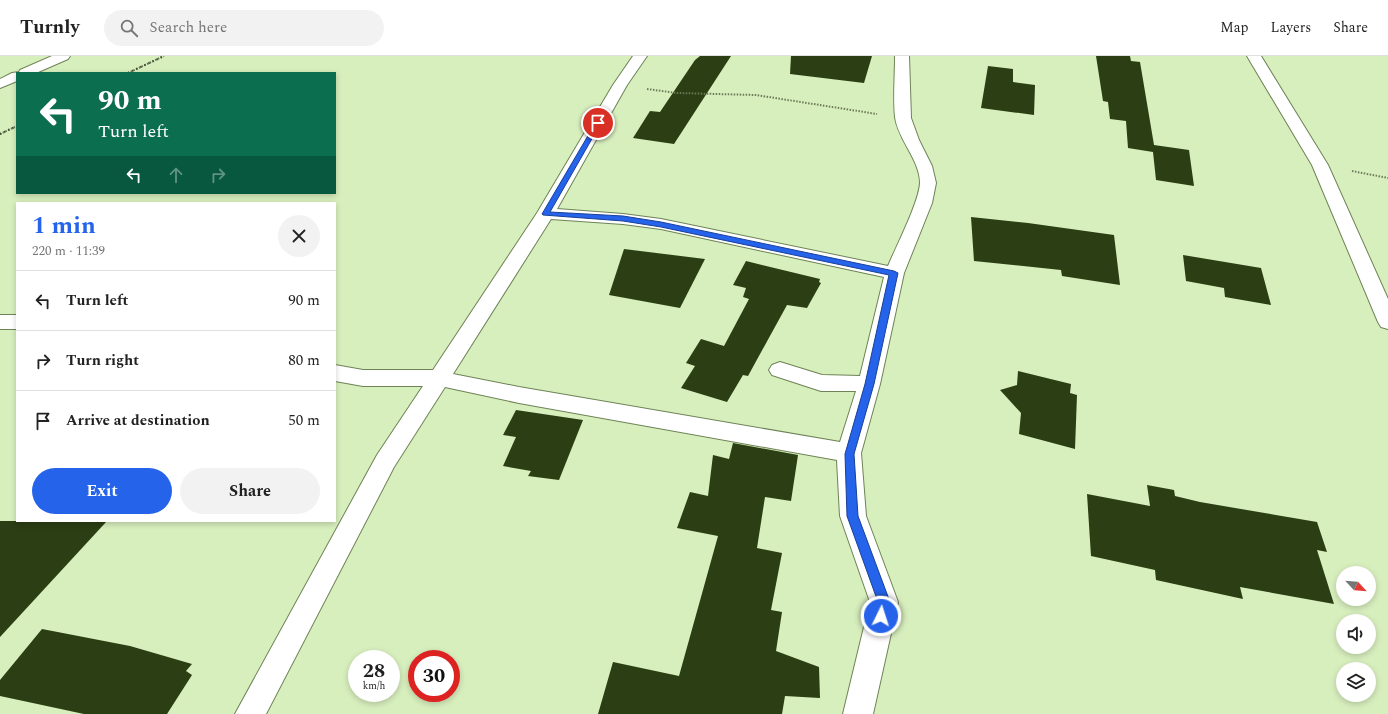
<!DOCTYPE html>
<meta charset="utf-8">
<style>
:root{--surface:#fff;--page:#f2f2f2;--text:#222;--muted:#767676;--line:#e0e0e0;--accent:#2563eb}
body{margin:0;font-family:Spectral,serif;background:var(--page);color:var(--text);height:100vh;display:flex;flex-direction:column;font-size:15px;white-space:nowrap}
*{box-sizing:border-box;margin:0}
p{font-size:13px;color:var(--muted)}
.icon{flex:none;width:22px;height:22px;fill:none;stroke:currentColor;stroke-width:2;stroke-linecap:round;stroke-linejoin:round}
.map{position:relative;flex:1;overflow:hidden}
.drawer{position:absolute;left:16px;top:146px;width:320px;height:320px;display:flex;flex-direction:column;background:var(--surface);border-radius:0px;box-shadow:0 2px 6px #0003}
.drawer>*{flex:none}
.banner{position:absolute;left:16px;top:16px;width:320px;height:122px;border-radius:0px;box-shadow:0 2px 6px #0003;background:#0b6e4f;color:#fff;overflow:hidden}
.needle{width:26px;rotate:116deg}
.tools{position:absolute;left:1336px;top:510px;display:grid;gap:8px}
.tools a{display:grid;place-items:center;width:40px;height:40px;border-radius:50%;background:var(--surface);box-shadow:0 2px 6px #0003;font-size:20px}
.speed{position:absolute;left:348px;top:594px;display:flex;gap:8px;font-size:20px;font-weight:700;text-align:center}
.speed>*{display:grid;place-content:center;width:52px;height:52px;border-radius:50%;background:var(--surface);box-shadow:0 2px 6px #0003;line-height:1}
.speed small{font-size:10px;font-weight:400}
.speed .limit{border:6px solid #d22;background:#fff;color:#111}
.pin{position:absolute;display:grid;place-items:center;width:34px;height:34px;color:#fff;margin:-17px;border:2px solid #fff;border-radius:50%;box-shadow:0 1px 4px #0007}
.me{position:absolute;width:44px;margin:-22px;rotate:4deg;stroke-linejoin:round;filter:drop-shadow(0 0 3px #0008)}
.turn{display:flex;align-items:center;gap:14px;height:84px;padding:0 16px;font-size:18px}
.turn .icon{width:52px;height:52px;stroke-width:2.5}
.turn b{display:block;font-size:28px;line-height:34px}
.lanes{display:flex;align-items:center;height:38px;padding:0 16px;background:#0003;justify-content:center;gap:20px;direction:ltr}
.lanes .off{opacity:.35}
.round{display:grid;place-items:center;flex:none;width:42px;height:42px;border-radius:21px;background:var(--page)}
.overview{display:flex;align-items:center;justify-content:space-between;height:68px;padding:0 16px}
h1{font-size:24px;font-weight:700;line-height:30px;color:var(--accent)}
.cta{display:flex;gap:8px;margin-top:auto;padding:8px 16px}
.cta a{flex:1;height:46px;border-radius:24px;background:var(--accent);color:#fff;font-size:16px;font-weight:700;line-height:46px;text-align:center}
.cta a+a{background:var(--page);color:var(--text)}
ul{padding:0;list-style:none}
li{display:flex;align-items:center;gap:12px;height:60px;padding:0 16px;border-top:1px solid var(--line)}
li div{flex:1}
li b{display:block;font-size:15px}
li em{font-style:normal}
header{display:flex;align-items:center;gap:24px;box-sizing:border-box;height:56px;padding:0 20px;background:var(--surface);border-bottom:1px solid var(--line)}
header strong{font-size:19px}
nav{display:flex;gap:22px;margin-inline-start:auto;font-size:14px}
.search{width:280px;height:36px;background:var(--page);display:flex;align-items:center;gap:10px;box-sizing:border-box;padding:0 14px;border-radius:22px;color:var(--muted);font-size:15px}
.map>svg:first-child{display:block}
.building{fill:#2c3e13}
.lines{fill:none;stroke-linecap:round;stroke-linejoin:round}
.minor-casing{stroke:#6e8356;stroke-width:2}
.path{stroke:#6c7a5a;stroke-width:2;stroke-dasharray:1.5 1.5;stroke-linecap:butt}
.minor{fill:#fff;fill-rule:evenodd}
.rail{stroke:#414d33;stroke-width:2;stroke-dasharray:1.5 3;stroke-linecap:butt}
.route{fill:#2563eb;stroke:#184099}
</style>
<header>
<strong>Turnly</strong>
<div class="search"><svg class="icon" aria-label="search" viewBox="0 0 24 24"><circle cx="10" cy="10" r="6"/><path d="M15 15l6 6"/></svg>Search here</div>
<nav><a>Map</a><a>Layers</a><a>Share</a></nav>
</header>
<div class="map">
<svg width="1388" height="658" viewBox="0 0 1388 658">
<rect width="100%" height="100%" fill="#d7eebd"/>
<!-- building -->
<g class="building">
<polygon points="700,0 731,0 674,88 633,82 650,55 660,56 695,4"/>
<polygon points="791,0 872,0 864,27 790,18"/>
<polygon points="1096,0 1130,0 1131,5 1140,6 1154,89 1189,94 1194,130 1156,124 1153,96 1128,92 1126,65 1110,63 1108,46 1103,45"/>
<polygon points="988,10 1013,13 1013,26 1035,29 1034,59 981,52"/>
<polygon points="971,161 1028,167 1114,179 1120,229 1062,220 1061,214 974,205"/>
<polygon points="624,193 705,203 680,252 609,239"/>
<polygon points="1183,199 1261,212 1271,249 1225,241 1224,232 1186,225"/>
<polygon points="746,205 820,223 819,226 821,227 807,252 787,249 748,320 743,319 727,346 681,332 695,310 686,307 701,283 724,290 749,243 743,241 746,232 733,229"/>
<polygon points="1018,315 1071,328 1070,337 1077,339 1075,393 1019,378 1021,357 1000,334 1017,329"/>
<polygon points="516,354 583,364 559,424 528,420 531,415 503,410 516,381 503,379"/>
<polygon points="733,387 798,399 791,445 765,441 757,492 782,497 771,554 782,556 776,595 819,611 820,642 785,640 782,658 598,658 613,606 679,620 718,480 677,472 690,436 708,440 713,399 729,403"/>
<polygon points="1147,429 1174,434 1175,440 1200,446 1317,466 1327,496 1317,494 1334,548 1240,531 1243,543 1156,524 1155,514 1091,500 1087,438 1150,450"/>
<polygon points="0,465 107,465 0,581"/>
<polygon points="42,573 130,590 192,608 186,615 192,619 167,658 84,658 0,640 0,624"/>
</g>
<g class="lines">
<defs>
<g id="minor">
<polygon points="52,0 70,0 68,3 36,17 17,17 17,25 0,32 0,23 12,17 19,16 20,14"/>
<path d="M633,0H647L627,29L557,153L623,158L661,163L888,210C896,191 919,146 920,127C920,104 898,84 895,61C893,42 895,20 895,0H909L911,62L919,84L932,110L936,127L932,147L904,217L880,328L861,397L866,460L898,546L873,658H843L870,546L840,460L837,404L519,347L445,331L394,411L266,658H235L377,399L423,330H363L335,325V309L363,314H433L537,157L613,29ZM551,163L623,168L661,173L884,221L860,320L822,319L780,306L772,309L769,314L772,319L821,335H856L840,386L519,331L453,318Z"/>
<polygon points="1247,0 1261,0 1328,109 1388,243 1388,273 1381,271 1378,266 1312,109"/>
<rect x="0" y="259" width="17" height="14"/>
</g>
</defs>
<!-- minor casing -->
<use href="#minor" class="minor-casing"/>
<!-- path -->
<g class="path">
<polyline points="128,17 164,0"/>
<polyline points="647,33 677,37 756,39 877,58"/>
<polyline points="0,78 17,70"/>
<polyline points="1352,115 1388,122"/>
</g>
<!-- minor -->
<use href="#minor" class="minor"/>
<!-- rail -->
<g class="rail">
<polyline points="128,17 164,0"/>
<polyline points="0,78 17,70"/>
</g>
</g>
<!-- route -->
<polygon class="route" points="596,66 601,67 550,156 623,160 661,166 894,215 898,217 874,328 854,398 858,460 890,546 885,564 881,565 877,564 875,560 878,546 847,460 845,398 865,328 889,219 661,171 623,165 543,159 542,158"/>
</svg>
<div class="tools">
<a><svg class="needle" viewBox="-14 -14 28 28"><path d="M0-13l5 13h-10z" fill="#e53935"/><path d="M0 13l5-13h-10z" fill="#767676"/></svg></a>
<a><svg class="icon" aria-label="sound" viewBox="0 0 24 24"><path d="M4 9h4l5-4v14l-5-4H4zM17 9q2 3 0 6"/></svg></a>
<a><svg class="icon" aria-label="layers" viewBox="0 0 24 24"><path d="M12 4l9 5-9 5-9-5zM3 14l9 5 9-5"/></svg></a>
</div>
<div class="speed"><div>28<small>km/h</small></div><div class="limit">30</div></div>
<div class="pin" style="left:598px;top:67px;background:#d93025"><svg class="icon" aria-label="arrive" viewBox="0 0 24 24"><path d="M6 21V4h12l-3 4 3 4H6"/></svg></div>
<svg class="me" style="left:881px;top:560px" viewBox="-20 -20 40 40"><circle r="17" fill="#2563eb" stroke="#fff" stroke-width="3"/><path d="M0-11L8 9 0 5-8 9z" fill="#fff"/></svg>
<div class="banner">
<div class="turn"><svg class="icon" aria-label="left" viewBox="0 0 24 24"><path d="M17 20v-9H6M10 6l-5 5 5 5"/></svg><div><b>90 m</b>Turn left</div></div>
<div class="lanes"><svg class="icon" aria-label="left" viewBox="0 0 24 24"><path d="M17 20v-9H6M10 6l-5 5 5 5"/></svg><svg class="icon off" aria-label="ahead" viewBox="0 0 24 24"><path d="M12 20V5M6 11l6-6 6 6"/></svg><svg class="icon off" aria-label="right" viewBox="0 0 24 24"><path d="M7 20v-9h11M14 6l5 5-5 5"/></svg></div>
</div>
<section class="drawer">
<div class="overview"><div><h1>1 min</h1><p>220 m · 11:39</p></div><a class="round"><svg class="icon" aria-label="close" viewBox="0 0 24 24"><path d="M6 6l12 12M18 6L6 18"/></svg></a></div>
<ul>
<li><svg class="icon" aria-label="left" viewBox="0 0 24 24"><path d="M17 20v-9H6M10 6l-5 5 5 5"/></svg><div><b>Turn left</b></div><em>90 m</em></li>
<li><svg class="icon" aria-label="right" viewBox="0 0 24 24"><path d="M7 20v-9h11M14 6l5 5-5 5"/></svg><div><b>Turn right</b></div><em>80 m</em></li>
<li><svg class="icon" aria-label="arrive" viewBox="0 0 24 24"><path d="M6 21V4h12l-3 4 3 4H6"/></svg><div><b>Arrive at destination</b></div><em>50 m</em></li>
</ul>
<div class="cta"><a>Exit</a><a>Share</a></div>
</section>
</div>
